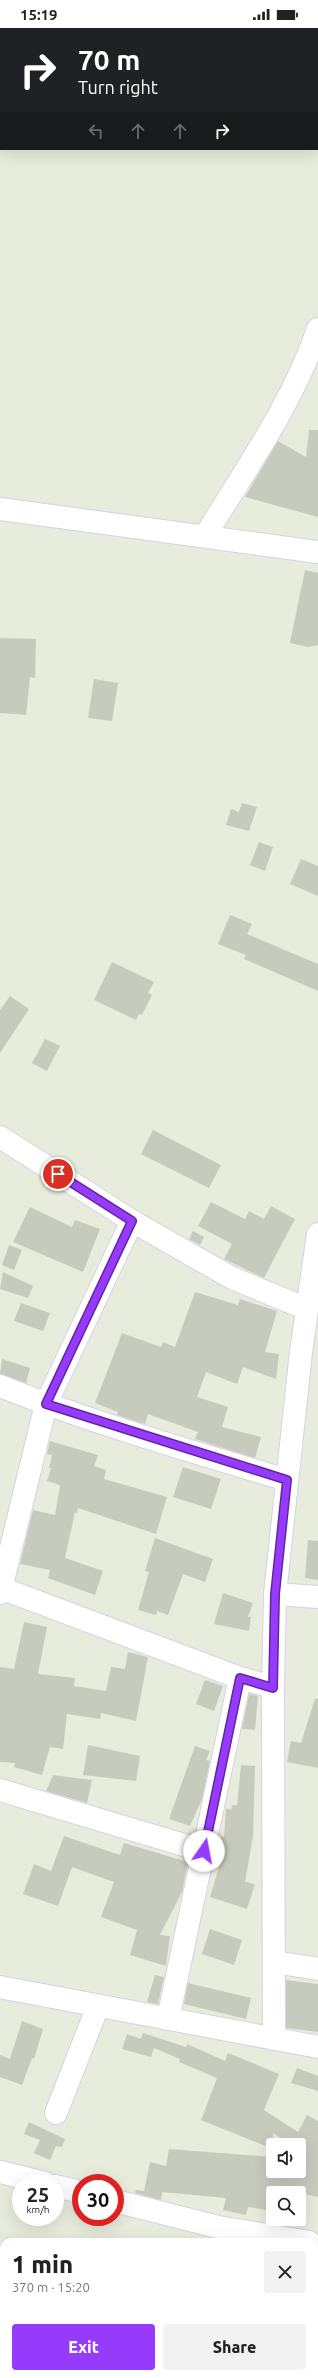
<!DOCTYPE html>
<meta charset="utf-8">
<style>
:root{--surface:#fff;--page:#f2f2f2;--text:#222;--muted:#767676;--accent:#963afb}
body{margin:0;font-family:Ubuntu,sans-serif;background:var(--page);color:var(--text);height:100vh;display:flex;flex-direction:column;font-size:15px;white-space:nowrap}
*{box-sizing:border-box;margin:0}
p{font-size:13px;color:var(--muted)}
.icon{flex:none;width:22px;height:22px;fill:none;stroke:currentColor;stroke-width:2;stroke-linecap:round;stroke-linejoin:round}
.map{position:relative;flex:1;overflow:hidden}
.drawer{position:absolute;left:0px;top:2210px;width:318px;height:140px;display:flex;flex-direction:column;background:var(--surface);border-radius:12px 12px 0 0;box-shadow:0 4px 16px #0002}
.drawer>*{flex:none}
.top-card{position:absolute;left:0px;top:0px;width:318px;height:122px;box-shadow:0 4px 16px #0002;background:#202124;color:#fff;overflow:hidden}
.buttons{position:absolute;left:266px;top:2110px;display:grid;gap:8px}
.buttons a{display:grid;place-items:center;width:40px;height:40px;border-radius:4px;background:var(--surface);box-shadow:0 4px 16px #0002;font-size:20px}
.speed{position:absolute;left:12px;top:2146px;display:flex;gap:8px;font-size:20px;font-weight:700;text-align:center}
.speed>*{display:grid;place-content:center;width:52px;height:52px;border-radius:50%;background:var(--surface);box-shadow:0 4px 16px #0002;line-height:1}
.speed small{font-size:10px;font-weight:400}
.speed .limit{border:6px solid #d22;background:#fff;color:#111}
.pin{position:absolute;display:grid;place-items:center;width:34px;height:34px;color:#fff;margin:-17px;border:2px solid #fff;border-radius:50%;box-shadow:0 1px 4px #0007}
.me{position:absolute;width:44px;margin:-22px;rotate:12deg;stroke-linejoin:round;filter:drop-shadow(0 0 3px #0008)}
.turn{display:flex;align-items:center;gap:14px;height:84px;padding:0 12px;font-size:18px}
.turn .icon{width:52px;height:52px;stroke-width:2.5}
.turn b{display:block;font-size:28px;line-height:34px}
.lanes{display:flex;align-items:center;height:38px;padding:0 12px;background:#0003;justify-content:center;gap:20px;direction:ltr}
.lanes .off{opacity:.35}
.round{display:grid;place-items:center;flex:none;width:42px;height:42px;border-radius:4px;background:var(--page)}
.headline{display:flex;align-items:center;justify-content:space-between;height:68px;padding:0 12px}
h1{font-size:24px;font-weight:800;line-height:30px}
.action{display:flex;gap:8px;margin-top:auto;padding:8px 12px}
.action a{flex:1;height:46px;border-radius:4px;background:var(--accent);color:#fff;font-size:16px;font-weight:800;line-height:46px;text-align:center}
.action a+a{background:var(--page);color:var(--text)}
.status{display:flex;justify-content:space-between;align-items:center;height:28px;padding:0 20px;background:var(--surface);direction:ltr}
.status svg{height:11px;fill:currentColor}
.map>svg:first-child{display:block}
.building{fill:#c7cbbe}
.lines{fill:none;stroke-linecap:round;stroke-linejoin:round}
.minor-casing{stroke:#d9d1e3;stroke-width:24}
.minor{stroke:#fff;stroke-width:22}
.route-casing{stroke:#6226a3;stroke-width:10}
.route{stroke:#963afb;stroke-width:7}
</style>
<div class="status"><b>15:19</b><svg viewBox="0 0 49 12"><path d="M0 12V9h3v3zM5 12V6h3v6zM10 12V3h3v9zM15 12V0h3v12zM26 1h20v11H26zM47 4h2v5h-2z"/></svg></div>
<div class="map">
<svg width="318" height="2350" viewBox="0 0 318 2350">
<rect width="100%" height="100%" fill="#e8ecdc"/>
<!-- building -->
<g class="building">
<polygon points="309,402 318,402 318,489 245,469 278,413 306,429"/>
<polygon points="305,542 318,545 318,617 308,619 290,615"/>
<polygon points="0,610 36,611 35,650 30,649 26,687 0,685"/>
<polygon points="94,651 118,655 112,693 88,690"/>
<polygon points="242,775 257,779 249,803 226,797 231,781 239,784"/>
<polygon points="259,814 273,819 265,843 250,837"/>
<polygon points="301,831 318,838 318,868 290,856"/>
<polygon points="230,887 252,896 247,906 318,936 318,963 244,931 246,927 218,916"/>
<polygon points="112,934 154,954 148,965 152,967 142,987 139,986 136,992 94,972"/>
<polygon points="10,968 29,981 0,1025 0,982"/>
<polygon points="45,1011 60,1018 47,1043 32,1035"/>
<polygon points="153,1102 221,1137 209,1160 141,1126"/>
<polygon points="211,1174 245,1191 249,1183 264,1191 271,1178 295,1191 264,1250 224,1231 232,1216 198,1198"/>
<polygon points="30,1179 72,1199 75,1192 100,1201 83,1244 13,1214"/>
<polygon points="193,1203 204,1209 200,1217 189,1211"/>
<polygon points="9,1217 22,1222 14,1242 2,1237"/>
<polygon points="3,1244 33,1258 28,1270 0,1261"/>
<polygon points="195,1264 238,1277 240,1271 277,1283 265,1324 279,1326 276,1351 243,1339 237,1356 206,1344 197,1369 228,1379 222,1399 261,1409 255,1430 195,1411 198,1404 148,1386 145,1396 117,1387 118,1384 95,1375 122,1305 161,1319 163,1314 175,1319"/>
<polygon points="21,1275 50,1285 43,1303 14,1293"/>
<polygon points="2,1331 30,1340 26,1355 0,1346"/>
<polygon points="50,1413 98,1427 94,1438 106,1442 104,1451 167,1469 156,1506 78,1480 77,1485 75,1484 65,1530 103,1543 95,1567 48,1550 50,1542 20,1536 33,1482 55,1487 60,1457 47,1453 51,1440 49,1440 52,1427 47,1426"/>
<polygon points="183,1439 221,1451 211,1481 173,1469"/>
<polygon points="155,1510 213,1531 205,1554 183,1546 168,1587 157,1583 156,1587 138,1582 149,1544 145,1543"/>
<polygon points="308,1512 318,1513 318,1552 305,1550"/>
<polygon points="223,1565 253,1575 248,1589 251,1589 249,1603 214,1596"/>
<polygon points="24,1594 47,1599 38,1646 75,1650 74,1658 106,1663 111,1639 125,1641 128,1624 148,1629 136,1693 101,1685 100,1691 67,1686 63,1721 50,1719 42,1747 14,1739 15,1735 0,1734 0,1639 14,1641"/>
<polygon points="205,1652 223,1658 214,1683 196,1676"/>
<polygon points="249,1666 258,1668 255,1702 242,1701"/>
<polygon points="315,1671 318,1671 318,1740 287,1734 291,1713 301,1715"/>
<polygon points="88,1717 140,1728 136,1753 83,1747"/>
<polygon points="195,1718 210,1723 206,1732 210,1733 202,1771 190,1798 169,1791"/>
<polygon points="241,1737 255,1738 253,1808 245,1854 255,1856 247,1881 210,1869 220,1836 217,1835 221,1809 224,1809 226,1780 231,1782 232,1777 237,1777"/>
<polygon points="53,1747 92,1752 87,1775 46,1763"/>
<polygon points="64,1808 120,1827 124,1815 188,1834 182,1864 160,1907 170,1908 166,1938 130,1927 137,1902 101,1889 114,1854 72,1839 58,1878 23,1866 34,1836 51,1843"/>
<polygon points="210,1901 242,1912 234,1937 202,1926"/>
<polygon points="155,1947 164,1949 158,1976 147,1974"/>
<polygon points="286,1952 318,1956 318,2004 286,2000"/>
<polygon points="188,1955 251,1970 246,1991 184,1976"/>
<polygon points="22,1993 43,2001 34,2031 32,2030 22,2057 0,2049 0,2027 10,2031"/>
<polygon points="143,2005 186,2019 187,2016 225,2033 228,2025 279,2046 264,2082 298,2104 307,2087 318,2093 318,2169 299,2165 273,2165 273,2183 248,2179 246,2187 223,2182 226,2170 162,2164 161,2172 135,2165 136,2162 144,2163 150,2134 166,2138 169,2121 273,2129 273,2143 299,2143 302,2117 290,2117 273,2105 273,2121 201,2092 217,2050 179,2034 180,2031 154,2020 151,2029 122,2021 127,2006 141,2011"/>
<polygon points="297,2040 318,2048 318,2063 291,2055"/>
<polygon points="29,2094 65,2111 62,2119 56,2118 50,2132 34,2125 40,2112 24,2106"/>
</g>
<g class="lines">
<defs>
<g id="minor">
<polyline points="0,481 318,524"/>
<path d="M205,508C245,442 293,375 318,301"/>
<polyline points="0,1109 132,1193 232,1250 307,1281"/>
<path d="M0,1358C93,1395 190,1423 287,1452"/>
<polyline points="1,1560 240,1650 273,1659"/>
<polyline points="0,1565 46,1376 132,1193"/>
<polyline points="275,1566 318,1569"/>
<polyline points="0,1762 204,1823"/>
<polyline points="274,1934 318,1941"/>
<polyline points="0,1959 318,2019"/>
<polyline points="168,1991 240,1650"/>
<polyline points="274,2011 273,1659 275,1566 301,1324 318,1206"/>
<polyline points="56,2085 98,1978"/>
<polyline points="0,2144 45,2155"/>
<polyline points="55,2158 81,2164"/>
<polyline points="115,2173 218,2199 309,2214"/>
<polyline points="0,2333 4,2334"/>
<polyline points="53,2346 70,2350"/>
</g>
</defs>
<!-- minor casing -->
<use href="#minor" class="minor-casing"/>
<!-- minor -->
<use href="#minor" class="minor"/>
</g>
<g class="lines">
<defs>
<polyline id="route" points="58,1146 132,1193 46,1376 287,1452 275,1566 273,1660 240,1650 204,1823"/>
</defs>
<!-- route casing -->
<use href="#route" class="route-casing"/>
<!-- route -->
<use href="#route" class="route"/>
</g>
</svg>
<div class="buttons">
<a><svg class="icon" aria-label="sound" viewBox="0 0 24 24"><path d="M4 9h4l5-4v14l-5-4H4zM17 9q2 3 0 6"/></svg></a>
<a><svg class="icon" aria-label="search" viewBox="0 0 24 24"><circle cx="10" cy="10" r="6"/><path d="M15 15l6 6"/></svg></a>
</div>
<div class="speed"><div>25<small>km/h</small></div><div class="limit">30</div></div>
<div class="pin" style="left:58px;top:1146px;background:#d93025"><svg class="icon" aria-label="arrive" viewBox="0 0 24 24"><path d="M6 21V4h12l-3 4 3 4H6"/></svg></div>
<svg class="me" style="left:204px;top:1823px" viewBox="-20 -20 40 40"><circle r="19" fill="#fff"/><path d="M0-13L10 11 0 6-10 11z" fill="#963afb"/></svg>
<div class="top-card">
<div class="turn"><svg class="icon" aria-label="right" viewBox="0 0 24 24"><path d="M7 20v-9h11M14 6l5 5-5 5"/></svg><div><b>70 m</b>Turn right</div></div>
<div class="lanes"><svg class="icon off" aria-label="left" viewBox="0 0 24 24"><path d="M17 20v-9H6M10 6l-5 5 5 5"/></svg><svg class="icon off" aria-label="ahead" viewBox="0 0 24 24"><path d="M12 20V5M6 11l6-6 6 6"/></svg><svg class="icon off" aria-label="ahead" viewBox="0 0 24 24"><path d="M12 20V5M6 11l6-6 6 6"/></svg><svg class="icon" aria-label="right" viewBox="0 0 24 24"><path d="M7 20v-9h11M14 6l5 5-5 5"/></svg></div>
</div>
<section class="drawer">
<div class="headline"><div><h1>1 min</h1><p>370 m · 15:20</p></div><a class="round"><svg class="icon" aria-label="close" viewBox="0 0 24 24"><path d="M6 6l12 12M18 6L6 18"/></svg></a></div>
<div class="action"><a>Exit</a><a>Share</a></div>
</section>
</div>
